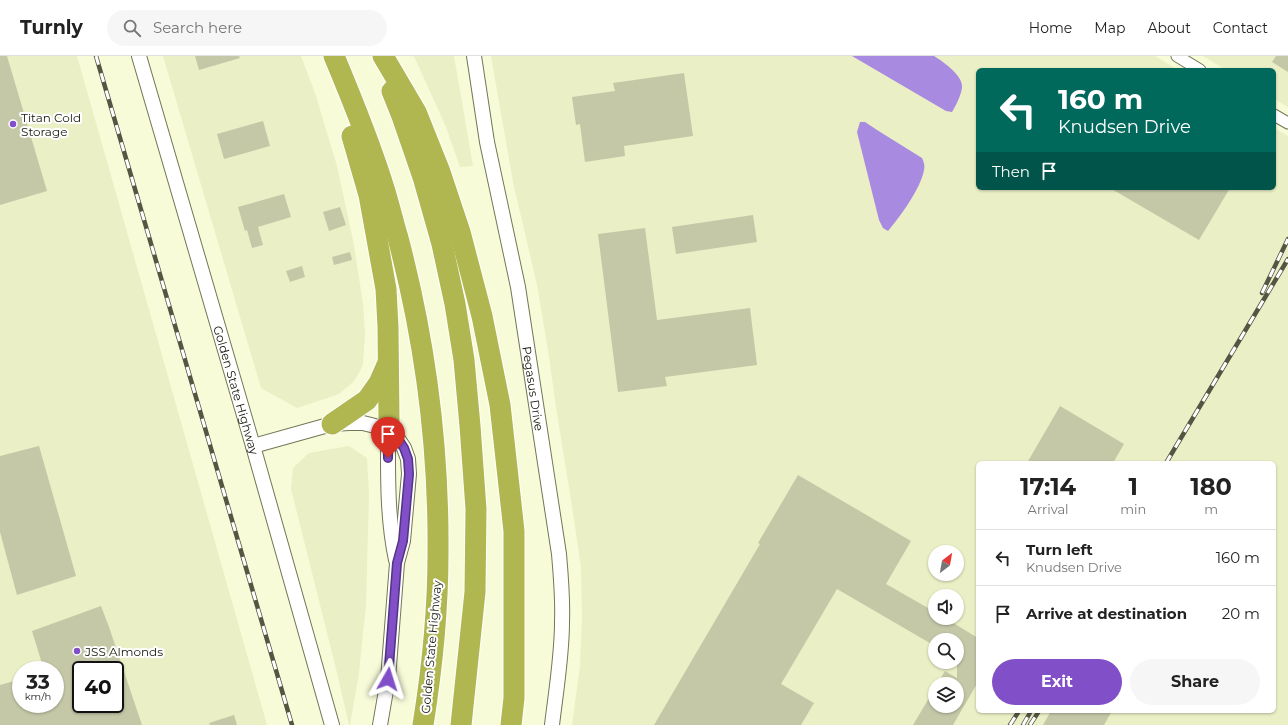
<!DOCTYPE html>
<style>
:root{--surface:#fff;--page:#f6f6f6;--text:#222;--muted:#767676;--line:#e0e0e0;--accent:#814fc7}
body{margin:0;font-family:Montserrat,sans-serif;background:var(--page);color:var(--text);height:100vh;display:flex;flex-direction:column;font-size:15px;white-space:nowrap}
*{box-sizing:border-box;margin:0}
p{font-size:13px;color:var(--muted)}
.icon{flex:none;width:22px;height:22px;fill:none;stroke:currentColor;stroke-width:2;stroke-linecap:round;stroke-linejoin:round}
.map{position:relative;flex:1;overflow:hidden}
.side{position:absolute;left:976px;top:405px;width:300px;height:252px;display:flex;flex-direction:column;background:var(--surface);border-radius:6px;box-shadow:0 1px 3px #0004}
.side>*{flex:none}
.hud{position:absolute;left:976px;top:12px;width:300px;height:122px;border-radius:6px;box-shadow:0 1px 3px #0004;background:#00695c;color:#fff;overflow:hidden}
.needle{width:26px;rotate:31deg}
.tools{position:absolute;left:928px;top:489px;display:grid;gap:8px}
.tools a{display:grid;place-items:center;width:36px;height:36px;border-radius:50%;background:var(--surface);box-shadow:0 1px 3px #0004;font-size:20px}
.speed{position:absolute;left:12px;top:605px;display:flex;gap:8px;font-size:20px;font-weight:700;text-align:center}
.speed>*{display:grid;place-content:center;width:52px;height:52px;border-radius:50%;background:var(--surface);box-shadow:0 1px 3px #0004;line-height:1}
.speed small{font-size:10px;font-weight:400}
.speed .limit{border:2px solid #111;border-radius:6px;background:#fff;color:#111}
.pin{position:absolute;display:grid;place-items:center;width:34px;height:34px;color:#fff;margin:-41px -17px;border-radius:50% 50% 50% 0;rotate:-45deg;box-shadow:0 0 4px #0007}
.pin .icon{rotate:45deg}
.me{position:absolute;width:44px;margin:-22px;rotate:6deg;stroke-linejoin:round;filter:drop-shadow(0 0 3px #0008)}
.turn{display:flex;align-items:center;gap:14px;height:84px;padding:0 16px;font-size:18px}
.turn .icon{width:52px;height:52px;stroke-width:2.5}
.turn b{display:block;font-size:28px;line-height:34px}
.then{display:flex;align-items:center;height:38px;padding:0 16px;background:#0003;gap:8px;font-size:15px}
.eta{display:flex;justify-content:space-evenly;align-items:center;height:68px;text-align:center}
.eta b{font-size:24px;font-weight:700;line-height:28px}
.action{display:flex;gap:8px;margin-top:auto;padding:8px 16px}
.action a{flex:1;height:46px;border-radius:24px;background:var(--accent);color:#fff;font-size:16px;font-weight:700;line-height:46px;text-align:center}
.action a+a{background:var(--page);color:var(--text)}
ul{padding:0;list-style:none}
li{display:flex;align-items:center;gap:12px;height:56px;padding:0 16px;border-top:1px solid var(--line)}
li div{flex:1}
li b{display:block;font-size:15px}
li em{font-style:normal}
header{display:flex;align-items:center;gap:24px;box-sizing:border-box;height:56px;padding:0 20px;background:var(--surface);border-bottom:1px solid var(--line)}
header strong{font-size:19px}
nav{display:flex;gap:22px;margin-inline-start:auto;font-size:14px}
.search{width:280px;height:36px;background:var(--page);display:flex;align-items:center;gap:10px;box-sizing:border-box;padding:0 14px;border-radius:22px;color:var(--muted);font-size:15px}
.map>svg:first-child{display:block}
.built{fill:#ebefc5;fill-rule:evenodd}
.water{fill:#a88ae0}
.building{fill:#c4c8a7;fill-rule:evenodd}
.lines{fill:none;stroke-linecap:round;stroke-linejoin:round}
.minor-casing{stroke:#737657;stroke-width:13}
.tertiary-casing{stroke:#737657;stroke-width:16}
.motorway-casing{stroke:#fff;stroke-width:23}
.minor{stroke:#fff;stroke-width:11}
.tertiary{stroke:#fff;stroke-width:14}
.motorway{stroke:#b0b751;stroke-width:21}
.rail-casing{stroke:#545543;stroke-width:4.5}
.rail{stroke:#fff;stroke-width:3;stroke-dasharray:9;stroke-linecap:butt}
.route-casing{stroke:#543381;stroke-width:10}
.route{stroke:#814fc7;stroke-width:7}
.poi-dot{fill:#814fc7;stroke:#fff;stroke-width:1.5}
.labels{text-anchor:middle;dominant-baseline:central;stroke-width:4;stroke-linejoin:round;paint-order:stroke}
.poi-label{font-size:12px;fill:#17180c;stroke:#fff;text-anchor:start}
.street-label{font-size:12px;fill:#17180c;stroke:#fff}
</style>
<header>
<strong>Turnly</strong>
<div class="search"><svg class="icon" aria-label="search" viewBox="0 0 24 24"><circle cx="10" cy="10" r="6"/><path d="M15 15l6 6"/></svg>Search here</div>
<nav><a>Home</a><a>Map</a><a>About</a><a>Contact</a></nav>
</header>
<div class="map">
<svg width="1288" height="669" viewBox="0 0 1288 669">
<rect width="100%" height="100%" fill="#f7fbd8"/>
<!-- built -->
<g class="built">
<path d="M0,0H77L267,669H0ZM21,614H55V648H21ZM81,614H115V648H81Z"/>
<polygon points="163,0 301,0 315,37 337,110 354,189 363,248 365,278 363,308 359,317 354,325 339,338 297,352 261,332"/>
<polygon points="414,0 454,0 473,110 460,111 446,71"/>
<path d="M491,0H1155L1178,14H978V132H1274V72L1288,80V669H572L580,610L582,561L581,512L574,463L556,351L548,294L537,229L513,126ZM978,407H1274V655H978ZM935,496H957V518H935ZM935,540H957V562H935ZM935,584H957V606H935ZM935,628H957V650H935Z"/>
<polygon points="1203,0 1288,0 1288,51 1274,43 1274,14 1226,14"/>
<polygon points="349,390 367,402 369,439 366,548 359,617 350,669 349,669 338,621 291,433 293,412 309,397"/>
</g>
<!-- water -->
<g class="water">
<path d="M852,0H934C942,5 961,18 962,29C963,35 956,50 952,56L946,55Z"/>
<path d="M860,66H865L877,74L922,102C924,106 925,110 924,114C921,132 900,161 888,175L883,172L879,164L857,76Z"/>
</g>
<!-- building -->
<g class="building">
<polygon points="0,0 7,0 47,135 0,149"/>
<polygon points="195,0 239,0 240,2 199,14"/>
<polygon points="1276,0 1288,0 1288,16 1272,6"/>
<polygon points="684,17 693,80 624,90 625,100 585,106 580,68 576,69 572,41 615,35 613,27"/>
<polygon points="263,65 270,90 224,103 217,78"/>
<polygon points="1110,132 1230,132 1199,184"/>
<polygon points="284,138 291,161 258,171 263,189 252,192 247,174 245,175 238,151"/>
<polygon points="340,151 346,169 329,175 323,156"/>
<polygon points="753,159 757,186 676,198 672,171"/>
<polygon points="645,172 657,264 750,252 757,309 665,321 667,330 618,336 598,178"/>
<polygon points="350,196 352,204 334,209 332,201"/>
<polygon points="302,210 305,221 290,226 286,215"/>
<polygon points="1060,350 1124,388 1113,407 1027,407"/>
<polygon points="39,390 76,520 17,539 0,476 0,400"/>
<polygon points="798,419 911,485 886,528 935,556 935,562 945,562 978,582 978,626 953,669 913,669 935,632 935,650 957,650 957,628 937,628 945,615 957,622 957,584 935,584 935,590 837,533 781,628 814,647 801,669 654,669 760,488 758,487"/>
<path d="M101,550L109,571L142,669H0V629L21,623V648H55V614H44L32,575ZM81,614H115V648H81Z"/>
<polygon points="1051,655 1112,655 1104,669 1043,669"/>
<polygon points="234,659 237,669 210,669 209,667"/>
</g>
<g class="lines">
<defs>
<g id="minor">
<polyline points="1177,0 1200,14"/>
<polyline points="1274,59 1288,67"/>
</g>
<g id="tertiary">
<path id="s1" d="M139,0L253,390L332,669"/>
<path id="s2" d="M474,0L487,86L518,231L559,498C561,521 563,543 562,566C562,600 556,635 552,669"/>
<path d="M388,375C388,418 387,462 396,504"/>
<polyline points="253,390 332,368 349,367 363,367 375,370 388,375 396,380 404,392 408,403 409,418 403,485 397,507 388,623 380,669"/>
</g>
<g id="motorway">
<path d="M334,0C352,43 370,87 384,132C389,148 393,165 398,182C425,284 439,392 438,498C438,555 432,613 423,669"/>
<polyline points="383,0 416,56 440,116 460,176 482,260 500,349 514,475 514,642 511,669"/>
<polyline points="392,35 402,60 423,121 442,188 455,248 464,304 470,370 476,453 475,536 461,669"/>
<polyline points="352,80 369,139 386,233 388,271 389,364 388,375"/>
<polyline points="332,368 367,344 379,327 387,309"/>
</g>
</defs>
<!-- minor casing -->
<use href="#minor" class="minor-casing"/>
<!-- tertiary casing -->
<use href="#tertiary" class="tertiary-casing"/>
<!-- motorway casing -->
<use href="#motorway" class="motorway-casing"/>
<!-- minor -->
<use href="#minor" class="minor"/>
<!-- tertiary -->
<use href="#tertiary" class="tertiary"/>
<!-- motorway -->
<use href="#motorway" class="motorway"/>
<defs>
<g id="rail">
<polyline points="96,0 292,669"/>
<polyline points="1262,237 1288,183"/>
<polyline points="1166,407 1288,203"/>
<polyline points="1010,669 1019,655"/>
<polyline points="1023,669 1031,655"/>
<polyline points="1030,669 1039,655"/>
</g>
</defs>
<!-- rail casing -->
<use href="#rail" class="rail-casing"/>
<!-- rail -->
<use href="#rail" class="rail"/>
</g>
<g class="lines">
<defs>
<polyline id="route" points="388,402 388,375 396,380 404,392 408,403 409,418 403,485 397,507 388,623"/>
</defs>
<!-- route casing -->
<use href="#route" class="route-casing"/>
<!-- route -->
<use href="#route" class="route"/>
</g>
<!-- markers -->
<g class="poi-dot">
<circle cx="13" cy="68" r="4"/>
<circle cx="77" cy="595" r="4"/>
</g>
<g class="labels">
<!-- poi labels -->
<g class="poi-label">
<text x="21" y="61">Titan Cold<tspan x="21" dy="14">Storage</tspan></text>
<text x="85" y="595">JSS Almonds</text>
</g>
<!-- street labels -->
<g class="street-label">
<text stroke="none"><textPath href="#s2" startOffset="338">Pegasus Drive</textPath></text>
<text stroke="none"><textPath href="#s1" startOffset="348">Golden State Highway</textPath></text>
<text transform="translate(431 591) rotate(-85)">Golden State Highway</text>
</g>
</g>
</svg>
<div class="tools">
<a><svg class="needle" viewBox="-14 -14 28 28"><path d="M0-13l5 13h-10z" fill="#e53935"/><path d="M0 13l5-13h-10z" fill="#767676"/></svg></a>
<a><svg class="icon" aria-label="sound" viewBox="0 0 24 24"><path d="M4 9h4l5-4v14l-5-4H4zM17 9q2 3 0 6"/></svg></a>
<a><svg class="icon" aria-label="search" viewBox="0 0 24 24"><circle cx="10" cy="10" r="6"/><path d="M15 15l6 6"/></svg></a>
<a><svg class="icon" aria-label="layers" viewBox="0 0 24 24"><path d="M12 4l9 5-9 5-9-5zM3 14l9 5 9-5"/></svg></a>
</div>
<div class="speed"><div>33<small>km/h</small></div><div class="limit">40</div></div>
<div class="pin" style="left:388px;top:402px;background:#d93025"><svg class="icon" aria-label="arrive" viewBox="0 0 24 24"><path d="M6 21V4h12l-3 4 3 4H6"/></svg></div>
<svg class="me" style="left:388px;top:623px" viewBox="-20 -20 40 40"><path d="M0-17L14 15 0 8-14 15z" fill="#814fc7" stroke="#fff" stroke-width="4"/></svg>
<div class="hud">
<div class="turn"><svg class="icon" aria-label="left" viewBox="0 0 24 24"><path d="M17 20v-9H6M10 6l-5 5 5 5"/></svg><div><b>160 m</b>Knudsen Drive</div></div>
<div class="then">Then<svg class="icon" aria-label="arrive" viewBox="0 0 24 24"><path d="M6 21V4h12l-3 4 3 4H6"/></svg></div>
</div>
<section class="side">
<div class="eta">
<div><b>17:14</b><p>Arrival</p></div>
<div><b>1</b><p>min</p></div>
<div><b>180</b><p>m</p></div>
</div>
<ul>
<li><svg class="icon" aria-label="left" viewBox="0 0 24 24"><path d="M17 20v-9H6M10 6l-5 5 5 5"/></svg><div><b>Turn left</b><p>Knudsen Drive</p></div><em>160 m</em></li>
<li><svg class="icon" aria-label="arrive" viewBox="0 0 24 24"><path d="M6 21V4h12l-3 4 3 4H6"/></svg><div><b>Arrive at destination</b></div><em>20 m</em></li>
</ul>
<div class="action"><a>Exit</a><a>Share</a></div>
</section>
</div>
